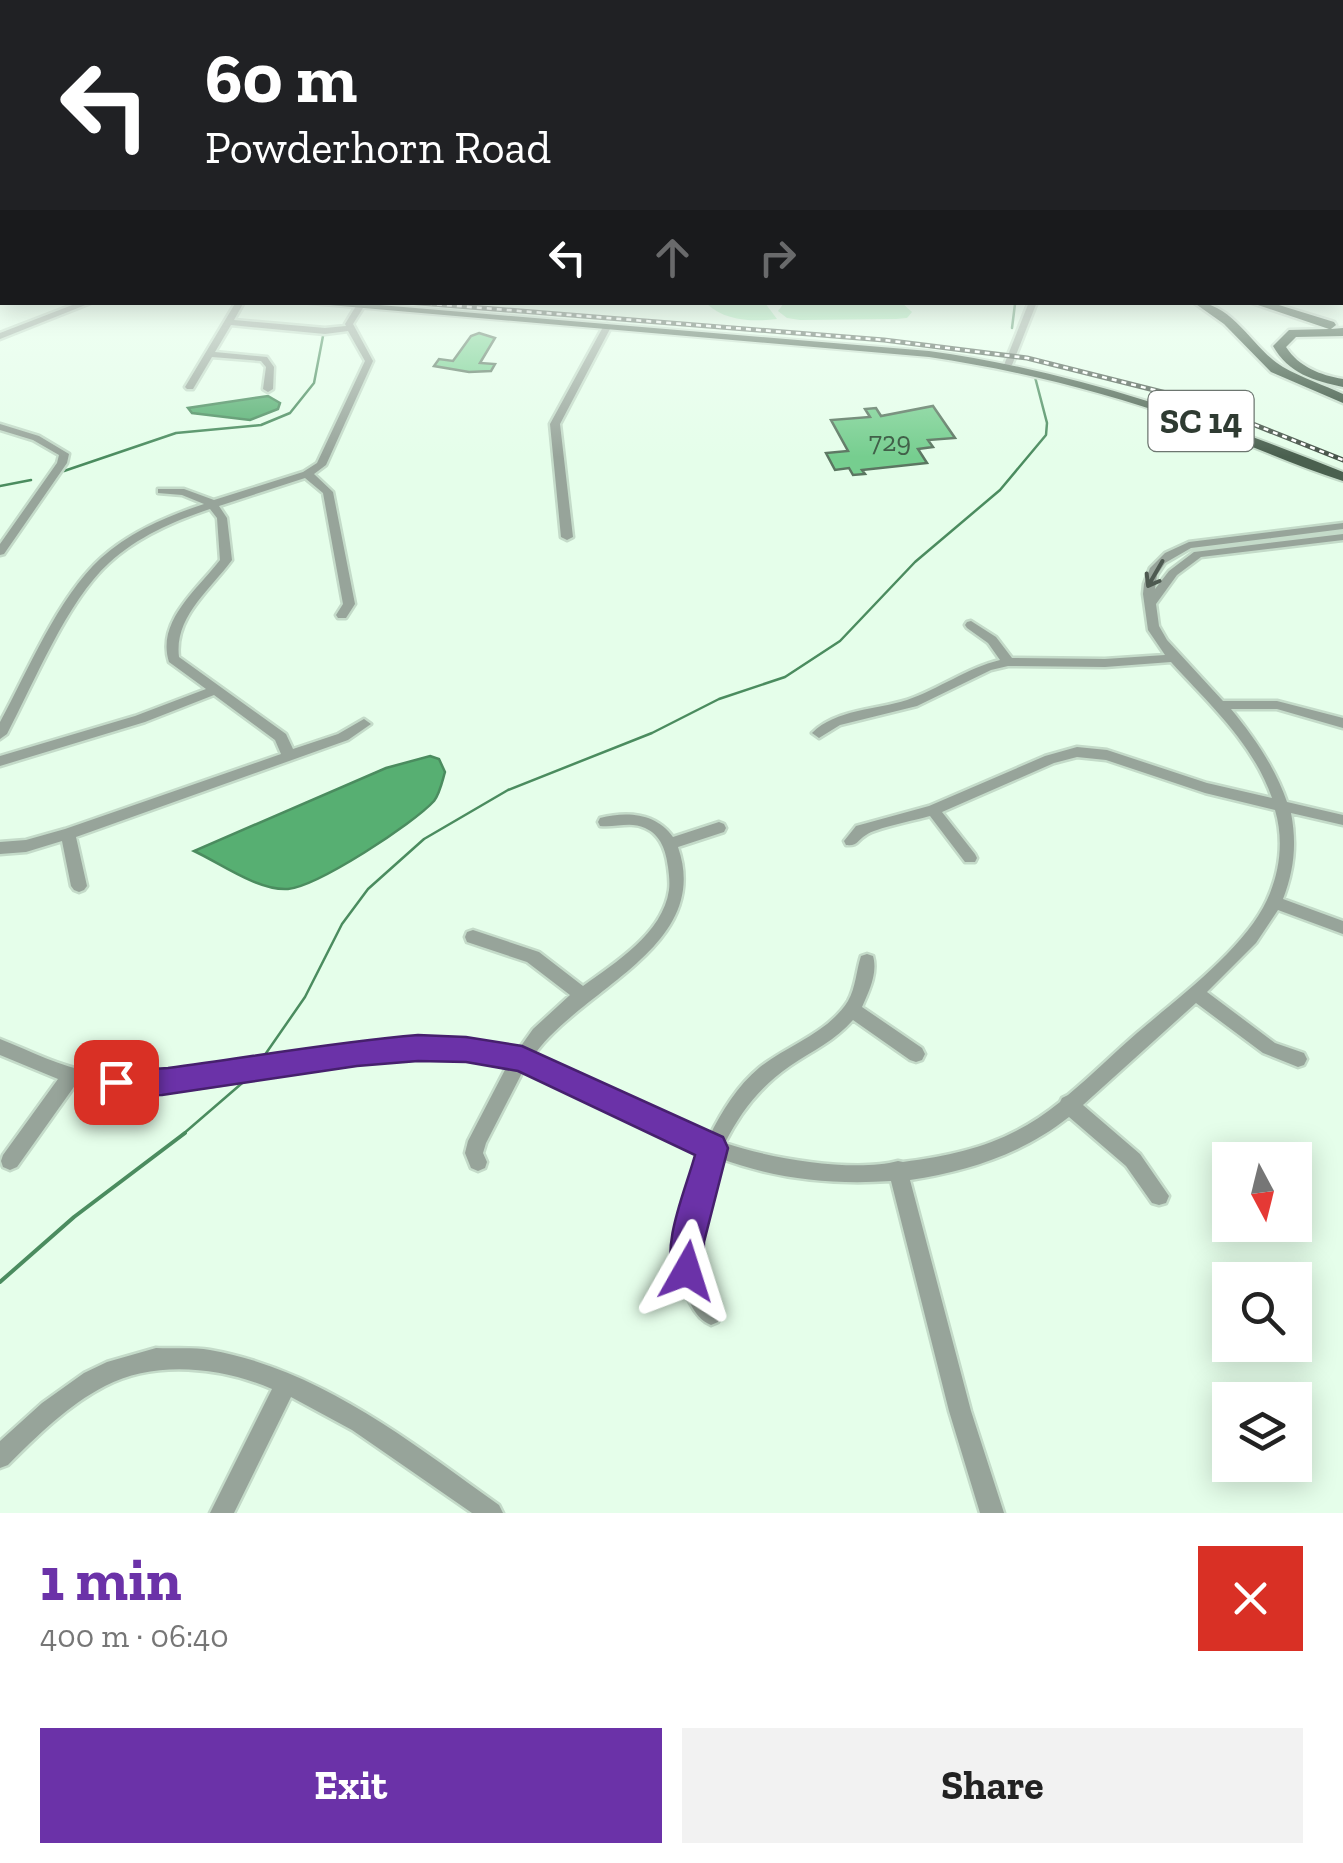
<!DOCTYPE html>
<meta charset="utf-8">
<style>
:root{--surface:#fff;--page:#f2f2f2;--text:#222;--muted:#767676;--accent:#6b32a8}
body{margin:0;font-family:"Zilla Slab",serif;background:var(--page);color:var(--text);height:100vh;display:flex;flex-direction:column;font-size:38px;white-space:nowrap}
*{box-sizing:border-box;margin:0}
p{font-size:32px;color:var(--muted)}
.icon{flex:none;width:55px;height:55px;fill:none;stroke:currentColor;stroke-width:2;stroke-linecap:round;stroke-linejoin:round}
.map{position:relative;height:1513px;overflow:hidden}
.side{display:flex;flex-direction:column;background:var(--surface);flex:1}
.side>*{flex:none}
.guide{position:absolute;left:0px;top:0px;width:1345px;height:305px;box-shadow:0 5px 25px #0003;background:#202124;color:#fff;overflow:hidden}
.needle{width:65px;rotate:173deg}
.tools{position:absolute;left:1212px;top:1142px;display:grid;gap:20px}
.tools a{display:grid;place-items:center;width:100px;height:100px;border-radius:0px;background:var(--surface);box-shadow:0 5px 25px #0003;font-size:50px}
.pin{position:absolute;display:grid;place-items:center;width:85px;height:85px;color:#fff;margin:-42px;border-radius:20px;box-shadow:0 5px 15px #0006}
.me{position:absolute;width:110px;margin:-55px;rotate:6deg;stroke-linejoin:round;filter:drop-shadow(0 0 8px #0008)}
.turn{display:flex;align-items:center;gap:35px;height:210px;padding:0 40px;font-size:45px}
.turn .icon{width:130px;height:130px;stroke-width:2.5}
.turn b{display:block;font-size:70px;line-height:85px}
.lanes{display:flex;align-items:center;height:95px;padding:0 40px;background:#0003;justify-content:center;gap:50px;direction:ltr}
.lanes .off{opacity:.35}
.round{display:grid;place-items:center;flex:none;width:105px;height:105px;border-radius:0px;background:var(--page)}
.overview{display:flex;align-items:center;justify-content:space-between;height:170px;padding:0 40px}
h1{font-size:60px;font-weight:700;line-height:75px;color:var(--accent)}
.primary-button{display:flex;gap:20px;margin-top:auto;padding:20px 40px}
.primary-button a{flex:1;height:115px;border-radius:0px;background:var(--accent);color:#fff;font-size:40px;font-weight:700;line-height:115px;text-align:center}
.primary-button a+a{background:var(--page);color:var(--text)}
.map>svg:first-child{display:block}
.green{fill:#a7efb9}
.water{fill:#57af72;stroke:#4b8c5f;stroke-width:2.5}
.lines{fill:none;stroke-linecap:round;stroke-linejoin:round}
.stream-far1{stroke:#4b8c5f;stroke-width:2.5}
.stream{stroke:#4b8c5f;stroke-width:4}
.building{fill:#76ce8f;stroke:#5b7661;stroke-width:2.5}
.minor-casing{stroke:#c4dbc9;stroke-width:5}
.major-casing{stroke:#c4dbc9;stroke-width:4}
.highway-casing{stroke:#c4dbc9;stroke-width:5}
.minor{fill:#97a49a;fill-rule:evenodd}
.major{fill:#4a604f;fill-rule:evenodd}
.highway{fill:#2f4835;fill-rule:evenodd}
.rail-casing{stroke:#48554b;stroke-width:5}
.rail{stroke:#fff;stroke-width:2.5;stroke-dasharray:5;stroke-linecap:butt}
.oneway{stroke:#4e5a51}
.route{fill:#6b32a8;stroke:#46206d;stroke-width:2.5}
.labels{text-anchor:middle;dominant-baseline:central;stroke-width:8;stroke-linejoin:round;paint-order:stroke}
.far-number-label{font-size:28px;fill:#416049}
.shield{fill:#fff;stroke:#6d7670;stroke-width:2.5}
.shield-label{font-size:35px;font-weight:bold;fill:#2f3b32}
</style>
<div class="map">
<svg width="1343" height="1513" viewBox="0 0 1343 1513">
<rect width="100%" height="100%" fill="#e5feea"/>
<!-- green -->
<g class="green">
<path d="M765,303L777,319C753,322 725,321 707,304Z"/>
<polygon points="902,303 912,312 907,318 896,319 800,320 787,318 778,311 784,303"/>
</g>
<!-- water -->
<g class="water">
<polygon points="268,396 280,403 278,409 250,420 192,413 188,408"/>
<path d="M430,756L439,759L445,772C442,782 440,793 434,801C413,824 318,886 288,889C258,891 220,863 194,851L386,768Z"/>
</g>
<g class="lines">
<!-- stream-far1 -->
<g class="stream-far1">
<polyline points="1012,328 1015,304"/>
<polyline points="64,471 176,433 261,425 290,413 314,383 323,336"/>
<polyline points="0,486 31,480"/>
<polyline points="262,1059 305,997 342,924 368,889 424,839 508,790 652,733 719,699 785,677 840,641 915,562 1000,490 1046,435 1047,423 1035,377"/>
<polyline points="182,1135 248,1078"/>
</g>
<!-- stream -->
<polyline class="stream" points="0,1282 74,1217 185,1133"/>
</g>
<!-- building -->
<g class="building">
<polygon points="479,333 495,338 480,363 495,364 491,371 469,372 434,366 439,359 453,361 471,336"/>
<polygon points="933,406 955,438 928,440 933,447 918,449 927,463 862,470 865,474 853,475 849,468 835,470 826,453 848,451 831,420 870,417 865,409 876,408 881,416"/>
</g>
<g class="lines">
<defs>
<g id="minor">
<rect x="0" y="249" width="2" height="4"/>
<rect x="1342" y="255" width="1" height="4"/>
<polygon points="80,302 93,302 0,339 0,333"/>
<path d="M236,302H244L234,320L325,328L346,326L345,324L356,306L363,308L353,324L373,361L326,465L314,474L333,492L355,604L346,618H338L336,615L343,604L323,493L305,478L219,506L227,518L232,560C210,590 174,617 179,657L286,734L293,749L338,734L364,719L371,724L348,740L76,837L87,886L84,890L79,892L74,890L71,886L62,841L26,852L0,854V842L26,840L65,829L281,754L275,740L214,695L145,722L0,766V756L135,716L206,689L169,662C156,621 198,589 220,560L217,518L210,509C174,521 137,537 109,563C67,601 34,683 7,734L0,739V722C28,671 58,597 101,558C130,532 167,516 204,504L182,495L158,493V489H184L214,500L303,472L317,463L365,361L348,331L325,334L231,325L215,352L267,357L274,367L273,389L268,392L263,389L266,367L261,361L212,357L193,389H187L185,387Z"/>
<polygon points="1029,302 1037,302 1012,365 1005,367 1004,365"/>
<polygon points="607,324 611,327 560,424 573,537 567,540 561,537 550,424 603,327"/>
<polygon points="0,424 39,436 69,454 67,463 4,554 0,555 0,544 57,463 59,455 33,440 0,430"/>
<path d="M1343,523V529L1191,548L1165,563L1157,575L1155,589L1169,571L1194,552L1343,534V540L1201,557L1177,575L1156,604L1159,626L1167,640L1223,701H1277L1343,718V728L1277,709H1231C1254,737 1275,767 1287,802L1343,815V825L1291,813C1297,844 1294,870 1283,899L1343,921V934L1278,910L1256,943L1207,992L1275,1043L1304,1053L1307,1059L1304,1065L1298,1067L1263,1053L1196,1003L1083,1105L1140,1154L1169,1196L1166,1203L1159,1205L1152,1203L1126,1166L1069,1117C1022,1154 969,1171 910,1180L971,1411L1004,1513H980L949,1411L891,1181C832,1185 775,1179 719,1158C706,1191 686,1248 700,1282C705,1294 716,1303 721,1315L718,1322L711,1325C701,1321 695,1313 690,1303C661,1257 684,1198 702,1152L573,1090L523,1071L486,1143L483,1153L487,1162L485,1168L478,1171L471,1168L465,1153L468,1141L507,1066C456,1055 407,1054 355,1061C264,1073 168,1107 76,1084L17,1167L10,1170L3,1167L1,1161L3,1155L58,1079L0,1055V1039C31,1051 60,1067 93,1072C198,1086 298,1044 403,1041C441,1039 478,1043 516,1053L533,1029L570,995L527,962L467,942L465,937L467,932L473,930L539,952L583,986C615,963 663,933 669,890C670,883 669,874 668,867C666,851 661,835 645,828C630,821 615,828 600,826L598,822L600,818C627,811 656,813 673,837L719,822L724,824L726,828L724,832L678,847C713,948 578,989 532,1058L586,1078L709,1137C722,1111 737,1086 760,1067C788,1045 828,1033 848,1001C856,987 856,971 861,956L867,954L873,956C878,973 869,991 862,1007L922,1048L925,1054L922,1060L916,1062L910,1060L853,1020C836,1040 812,1051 790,1066C761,1086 741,1111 725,1143C768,1158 854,1173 898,1161L903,1162C964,1154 1011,1142 1060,1102L1062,1098L1068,1095C1092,1075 1114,1053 1137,1033C1178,998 1245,948 1267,900C1280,872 1284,840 1275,810L1205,793L1106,760L1077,757L1054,763L942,812L975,854L977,858L975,862H965L930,816C916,820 875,828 866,835C856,841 859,846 846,845L844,841L856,826L929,806L1045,756L1077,747L1107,750L1207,783L1272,798C1253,743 1209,704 1171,662L1105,667L1008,666L991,670L917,706L840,725L819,738L812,733C836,709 876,710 907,700C939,689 967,668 1000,660L988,643L967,628L965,625L967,622L971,621L996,637L1012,658L1105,659L1165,655L1148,630L1143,594L1144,584L1150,568L1165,553L1189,542Z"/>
<path d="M156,1348C174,1349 193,1347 210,1350C319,1369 411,1442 499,1505L503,1513H472L352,1430L291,1397L234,1513H210L272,1389C221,1367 155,1360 105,1386C68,1405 37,1436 8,1465L0,1468V1441L42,1403L84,1373L107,1362Z"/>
</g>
<g id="major">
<rect x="1342" y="267" width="1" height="6"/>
<path d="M295,302H344L929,351C1074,371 1208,418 1343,472V481C1289,464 1237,439 1184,420C1100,391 1017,370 929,357Z"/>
</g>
<g id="highway">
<rect x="1342" y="276" width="1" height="7"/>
<path d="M1193,302C1234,302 1252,349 1283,367C1302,378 1324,385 1343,394V403L1271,372L1224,324Z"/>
<path d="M1249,302H1269L1334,322L1336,325L1331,329L1343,328V336L1296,337L1286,347C1299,367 1320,375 1343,379V387C1314,381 1288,373 1273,346L1289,330L1329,329Z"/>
</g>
</defs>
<!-- minor casing -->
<use href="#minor" class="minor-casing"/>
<!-- major casing -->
<use href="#major" class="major-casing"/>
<!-- highway casing -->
<use href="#highway" class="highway-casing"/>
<!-- minor -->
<use href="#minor" class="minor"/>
<!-- major -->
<use href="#major" class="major"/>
<!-- highway -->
<use href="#highway" class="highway"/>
<defs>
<polyline id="rail" points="407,302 884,340 1027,358 1190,399 1343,460"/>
</defs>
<!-- rail casing -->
<use href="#rail" class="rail-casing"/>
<!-- rail -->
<use href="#rail" class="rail"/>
</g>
<!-- one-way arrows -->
<defs><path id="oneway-shaft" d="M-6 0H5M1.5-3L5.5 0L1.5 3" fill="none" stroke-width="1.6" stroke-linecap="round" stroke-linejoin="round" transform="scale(2.5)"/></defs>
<use class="oneway" href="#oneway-shaft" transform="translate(1155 574) rotate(120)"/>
<!-- sky -->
<linearGradient id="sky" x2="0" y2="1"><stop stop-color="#6eb2b9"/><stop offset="0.54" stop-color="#f3fff6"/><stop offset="1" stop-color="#f3fff6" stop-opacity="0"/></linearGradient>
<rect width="1343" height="457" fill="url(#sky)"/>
<!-- route -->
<path class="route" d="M418,1035L466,1037L522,1046L723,1137L728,1148L704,1242L703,1271L698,1282L687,1287L675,1282C660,1245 685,1192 695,1155L518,1071L466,1062L418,1061L357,1066L162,1095L116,1096L106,1092L102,1082L106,1073C126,1066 148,1070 168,1068C252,1057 334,1042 418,1035Z"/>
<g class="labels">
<!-- far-number labels -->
<g class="far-number-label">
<text x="890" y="441">729</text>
</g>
<!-- shield labels -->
<rect class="shield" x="1148.5" y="391" width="105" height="60" rx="8"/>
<g class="shield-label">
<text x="1201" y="421">SC 14</text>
</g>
</g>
</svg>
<div class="tools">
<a><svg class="needle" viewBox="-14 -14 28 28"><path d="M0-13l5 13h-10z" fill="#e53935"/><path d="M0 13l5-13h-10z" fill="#767676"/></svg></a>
<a><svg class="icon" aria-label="search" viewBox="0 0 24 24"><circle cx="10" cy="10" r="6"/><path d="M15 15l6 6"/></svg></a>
<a><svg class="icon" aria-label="layers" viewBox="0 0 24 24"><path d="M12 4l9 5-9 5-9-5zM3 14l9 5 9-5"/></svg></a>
</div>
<div class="pin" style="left:116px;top:1082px;background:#d93025"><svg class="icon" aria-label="arrive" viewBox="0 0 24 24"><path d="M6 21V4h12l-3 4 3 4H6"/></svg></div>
<svg class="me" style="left:687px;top:1271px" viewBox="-20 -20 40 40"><path d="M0-17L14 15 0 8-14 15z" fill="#6b32a8" stroke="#fff" stroke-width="4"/></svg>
<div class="guide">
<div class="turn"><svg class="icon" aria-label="left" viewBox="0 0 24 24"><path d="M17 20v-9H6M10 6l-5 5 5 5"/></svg><div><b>60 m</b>Powderhorn Road</div></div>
<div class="lanes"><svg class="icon" aria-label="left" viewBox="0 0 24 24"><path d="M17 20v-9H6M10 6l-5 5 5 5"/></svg><svg class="icon off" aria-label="ahead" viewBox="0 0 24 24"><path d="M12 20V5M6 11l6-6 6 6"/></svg><svg class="icon off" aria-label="right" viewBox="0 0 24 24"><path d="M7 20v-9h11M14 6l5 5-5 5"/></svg></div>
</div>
</div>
<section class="side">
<div class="overview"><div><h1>1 min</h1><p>400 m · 06:40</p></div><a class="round" style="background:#d93025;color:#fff"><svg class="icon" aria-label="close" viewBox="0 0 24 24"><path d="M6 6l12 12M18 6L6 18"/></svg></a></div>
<div class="primary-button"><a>Exit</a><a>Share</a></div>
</section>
